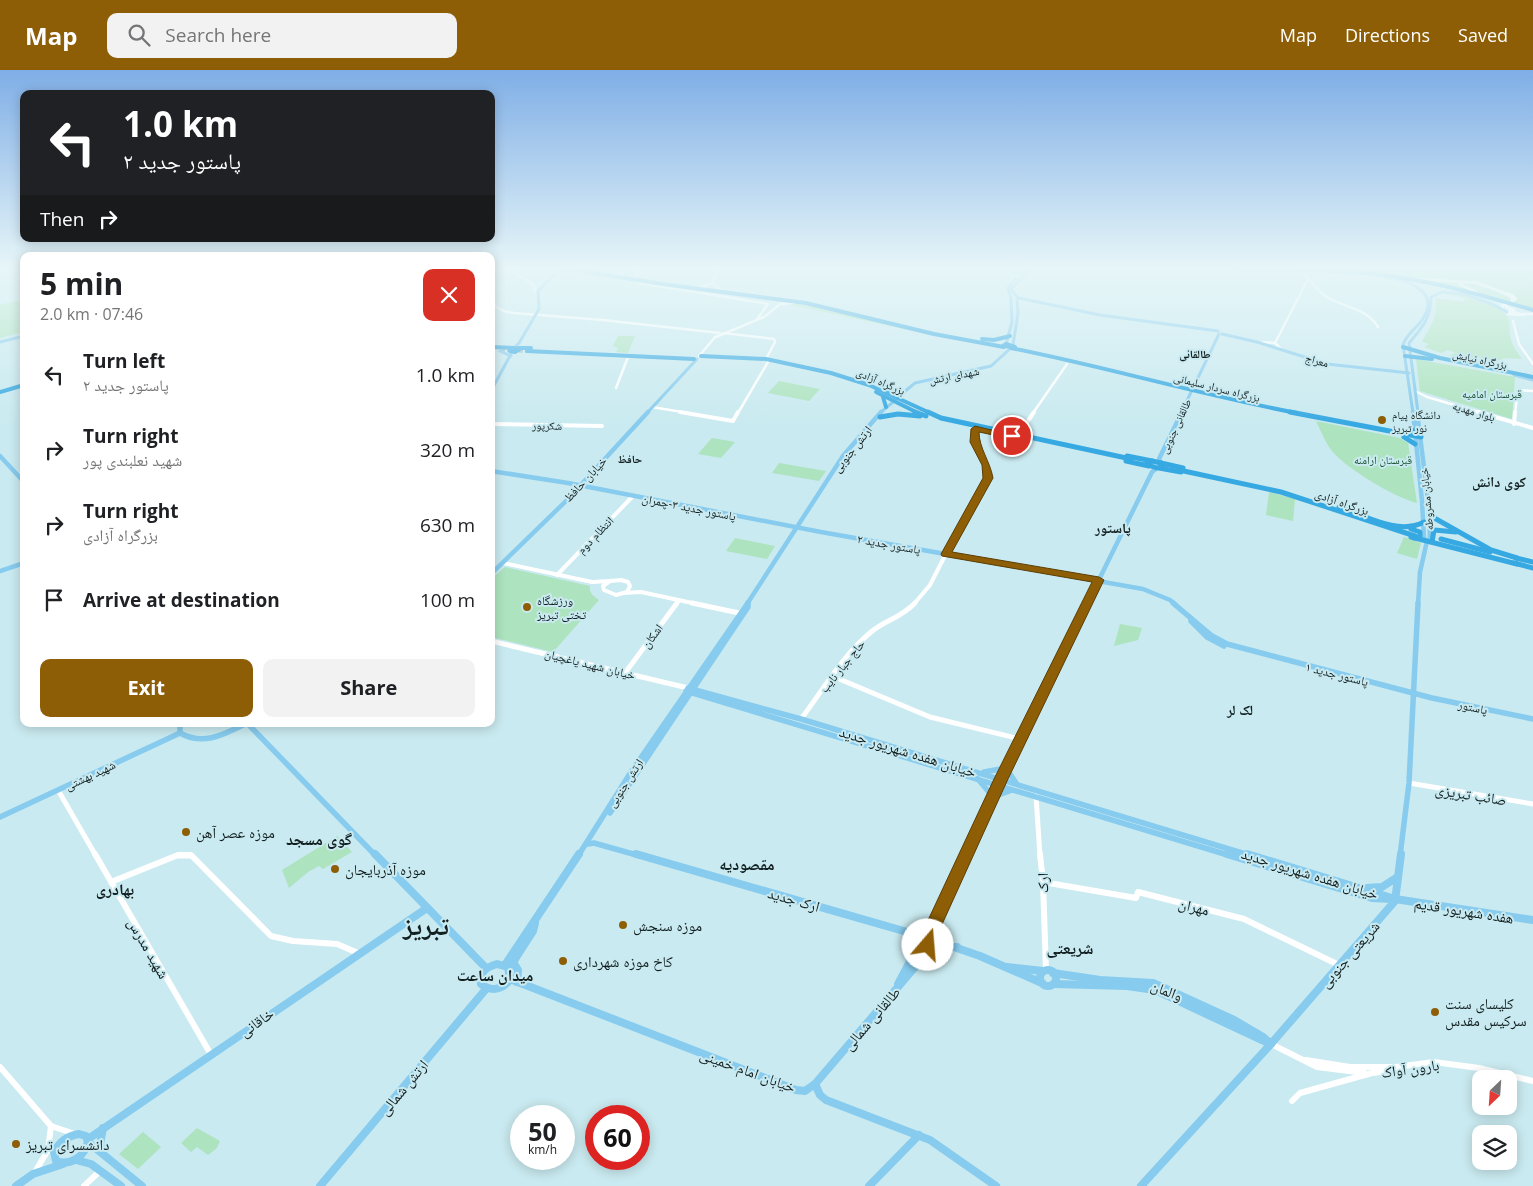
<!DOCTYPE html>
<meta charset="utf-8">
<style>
:root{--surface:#fff;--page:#f2f2f2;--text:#202124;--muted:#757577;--accent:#8d5e05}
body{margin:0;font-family:"Open Sans","Noto Naskh Arabic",sans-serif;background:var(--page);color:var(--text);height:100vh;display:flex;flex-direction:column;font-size:19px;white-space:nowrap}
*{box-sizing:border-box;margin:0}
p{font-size:16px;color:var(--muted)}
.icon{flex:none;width:28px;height:28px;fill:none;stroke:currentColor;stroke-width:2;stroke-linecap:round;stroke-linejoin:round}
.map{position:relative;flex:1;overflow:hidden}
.side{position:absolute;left:20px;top:182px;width:475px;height:475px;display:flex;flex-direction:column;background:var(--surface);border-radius:10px;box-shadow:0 2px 12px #0003}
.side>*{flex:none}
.top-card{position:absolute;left:20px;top:20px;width:475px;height:152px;border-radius:10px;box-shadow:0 2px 12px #0003;background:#202124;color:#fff;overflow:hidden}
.needle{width:32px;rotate:205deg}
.buttons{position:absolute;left:1472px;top:1000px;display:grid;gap:10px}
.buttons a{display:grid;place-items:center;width:45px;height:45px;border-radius:10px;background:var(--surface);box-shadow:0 2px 12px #0003;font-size:25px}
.speed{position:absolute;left:510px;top:1035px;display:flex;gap:10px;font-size:25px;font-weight:700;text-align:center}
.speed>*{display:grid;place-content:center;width:65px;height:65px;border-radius:50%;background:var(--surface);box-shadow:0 2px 12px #0003;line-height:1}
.speed small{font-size:12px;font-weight:400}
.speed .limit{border:8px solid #d22;background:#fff;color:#111}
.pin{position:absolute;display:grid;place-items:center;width:42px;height:42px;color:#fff;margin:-21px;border:2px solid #fff;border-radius:50%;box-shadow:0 1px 5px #0007}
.me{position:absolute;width:55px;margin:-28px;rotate:18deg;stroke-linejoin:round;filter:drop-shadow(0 0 4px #0008)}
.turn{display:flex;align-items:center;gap:18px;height:105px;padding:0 20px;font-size:22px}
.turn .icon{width:65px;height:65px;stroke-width:2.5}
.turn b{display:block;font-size:35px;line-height:42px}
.then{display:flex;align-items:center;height:48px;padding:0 20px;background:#0003;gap:10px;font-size:19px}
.round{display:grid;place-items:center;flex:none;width:52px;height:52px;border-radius:10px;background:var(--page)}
.summary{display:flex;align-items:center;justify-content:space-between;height:85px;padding:0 20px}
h1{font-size:30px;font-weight:700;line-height:38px}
.primary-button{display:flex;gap:10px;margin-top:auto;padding:10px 20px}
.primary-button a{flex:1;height:58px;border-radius:10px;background:var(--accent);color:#fff;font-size:20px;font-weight:700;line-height:58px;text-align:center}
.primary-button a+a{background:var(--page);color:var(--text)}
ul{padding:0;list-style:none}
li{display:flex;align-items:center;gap:15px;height:75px;padding:0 20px}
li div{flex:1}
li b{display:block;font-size:19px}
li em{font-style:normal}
header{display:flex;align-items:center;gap:30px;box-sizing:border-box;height:70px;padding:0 25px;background:var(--accent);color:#fff}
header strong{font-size:24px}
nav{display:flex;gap:28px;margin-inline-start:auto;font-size:18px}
.search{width:350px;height:45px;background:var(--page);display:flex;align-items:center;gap:12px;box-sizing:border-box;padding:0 18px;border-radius:10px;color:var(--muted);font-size:19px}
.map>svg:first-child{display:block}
.green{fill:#ade3be}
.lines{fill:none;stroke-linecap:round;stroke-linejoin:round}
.highway-tunnel{stroke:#a4c1c7;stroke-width:4;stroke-dasharray:4 2;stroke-linecap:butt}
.secondary-far3{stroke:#fff;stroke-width:2.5}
.secondary-far2{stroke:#fff;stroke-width:4}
.secondary-far1{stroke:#fff;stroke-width:5}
.secondary{stroke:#fff;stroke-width:6}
.primary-far3{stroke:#87cbee;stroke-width:3}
.primary-far2{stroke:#87cbee;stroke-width:4.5}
.primary-far1{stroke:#87cbee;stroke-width:5.5}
.primary{stroke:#87cbee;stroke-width:8}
.highway-far1{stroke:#37a9e2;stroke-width:4}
.highway{stroke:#37a9e2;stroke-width:5}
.route{fill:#8d5e05;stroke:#5c3d03}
.poi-dot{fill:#8d5e05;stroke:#c9eaf0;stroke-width:2}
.labels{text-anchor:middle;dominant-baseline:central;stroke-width:4;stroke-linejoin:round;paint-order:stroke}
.far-neighbourhood-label{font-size:11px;font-weight:bold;fill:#121f21;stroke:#c9eaf0}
.far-street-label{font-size:11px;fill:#121f21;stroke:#c9eaf0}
.far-park-label{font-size:11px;fill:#184e2f;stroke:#c9eaf0}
.far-poi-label{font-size:11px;fill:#121f21;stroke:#c9eaf0;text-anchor:start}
.street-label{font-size:12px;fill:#121f21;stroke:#c9eaf0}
.poi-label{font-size:12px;fill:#121f21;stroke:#c9eaf0;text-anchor:start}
.neighbourhood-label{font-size:14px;font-weight:bold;fill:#121f21;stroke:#c9eaf0}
.near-street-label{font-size:15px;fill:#121f21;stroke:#c9eaf0}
.near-poi-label{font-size:15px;fill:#121f21;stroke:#c9eaf0;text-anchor:start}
.near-neighbourhood-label{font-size:16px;font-weight:bold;fill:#121f21;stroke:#c9eaf0}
.near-town-label{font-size:26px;font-weight:bold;fill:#121f21;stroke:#c9eaf0}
</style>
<header>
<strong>Map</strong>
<div class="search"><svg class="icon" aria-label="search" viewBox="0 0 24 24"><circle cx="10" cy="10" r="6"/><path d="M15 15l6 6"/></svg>Search here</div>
<nav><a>Map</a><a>Directions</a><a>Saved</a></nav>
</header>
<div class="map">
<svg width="1533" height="1116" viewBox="0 0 1533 1116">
<rect width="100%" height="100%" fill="#c9eaf0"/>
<!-- green -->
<g class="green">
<polygon points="1244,198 1533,198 1533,239 1481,224 1379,204"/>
<path d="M1442,223C1460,224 1495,230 1507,246C1511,252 1509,259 1510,265C1511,274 1517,282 1522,289L1504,288L1498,291L1475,287L1473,290L1449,286L1454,283L1459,284L1448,280L1441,283L1424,277L1429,274L1422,272C1430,257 1439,246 1435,228L1464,232L1465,228Z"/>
<polygon points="24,229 24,262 0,268 0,235"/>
<polygon points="790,233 809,236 932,265 787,234"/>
<polygon points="618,266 635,266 628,283 616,282 618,278 613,276"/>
<polygon points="1416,289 1515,307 1512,349 1420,321"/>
<polygon points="779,311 820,319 809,331 768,323"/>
<path d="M1316,351L1400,368L1408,373L1417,433C1394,427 1347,399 1332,381C1325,372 1321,361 1316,351Z"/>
<polygon points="712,368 735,372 721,388 698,384"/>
<polygon points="779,393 826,401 819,411 772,403"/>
<polygon points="1269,422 1295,429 1293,451 1266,445"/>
<polygon points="1404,467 1421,473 1417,489 1397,483"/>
<polygon points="735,468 775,476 767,489 726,481"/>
<path d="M505,497L590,516C589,523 593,526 599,530L553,582L491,567V509Z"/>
<polygon points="1120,554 1142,558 1138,570 1114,576"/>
<polygon points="337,766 352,782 323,799 319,796 308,802 289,818 282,800"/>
<polygon points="197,1058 220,1071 217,1078 208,1085 197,1077 191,1082 181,1073"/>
<polygon points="143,1062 161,1077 138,1099 119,1084"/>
</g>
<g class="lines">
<!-- highway-tunnel -->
<polyline class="highway-tunnel" points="501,280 527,281"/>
<!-- secondary-far3 -->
<g class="secondary-far3">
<polyline points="507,198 534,215 534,220 538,221"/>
<polyline points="1312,198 1314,198"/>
<polyline points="0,201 24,198"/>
<path d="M1302,201C1310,209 1317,221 1327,227C1345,238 1367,238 1378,257"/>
<polyline points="1014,206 1009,202 1018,205"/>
<polyline points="635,209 640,198"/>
<polyline points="1419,209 1465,212"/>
<polyline points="1465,212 1476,213 1499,221"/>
<polyline points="1465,212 1459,214 1476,222"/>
<polyline points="1465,212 1479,213 1499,221"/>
<polyline points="639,213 768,234 758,248"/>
<polyline points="712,213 719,198"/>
<polyline points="699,218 712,213 722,221"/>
<polygon points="1499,221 1512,225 1516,229 1512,231 1512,227"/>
<polyline points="491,234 504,241 514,243 603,250 720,263"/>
<polyline points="1503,240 1502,235 1506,234 1506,237 1514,240"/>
<polygon points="1509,241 1524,245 1508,244"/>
<polyline points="1523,244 1533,244"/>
<polyline points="1513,251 1519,274 1533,294"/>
<polyline points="723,263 774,269 775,272 766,289"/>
<polyline points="716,267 764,247 780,234 793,233"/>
<polyline points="1263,272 1275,273 1280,278"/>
<polyline points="1275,273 1308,209"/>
<polyline points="699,286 716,266"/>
<polyline points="616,318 628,287"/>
<polyline points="1417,322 1427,327 1482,343"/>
<polyline points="652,337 688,343"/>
<polyline points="738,343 768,292"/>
<polyline points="1033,343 1067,294"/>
<polyline points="1515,343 1518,320 1533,321"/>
</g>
<!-- secondary-far2 -->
<g class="secondary-far2">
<polyline points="680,342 733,351 738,342"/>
<polyline points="1478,342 1533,358"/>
<polyline points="491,354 602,356"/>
<polyline points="1514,354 1515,342"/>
<polyline points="1021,361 1034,342"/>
<polyline points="503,493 592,512 610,511"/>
<polyline points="557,505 633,426"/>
<polygon points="621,510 628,512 630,516 627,522 616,525 604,520 603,516 610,511"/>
<polyline points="623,523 641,522 697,534"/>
<polyline points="676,534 679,530"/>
<polyline points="914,534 930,515 961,454 988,408 987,398 975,372 975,359"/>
</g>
<!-- secondary-far1 -->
<g class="secondary-far1">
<polyline points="692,533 739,543"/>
<polyline points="491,571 688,618"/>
<polyline points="625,603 677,533"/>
<polyline points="832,606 930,647 1020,669"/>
<path d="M801,649C823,620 842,586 871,562C885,550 901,548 915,533"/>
<polyline points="1409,713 1533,734"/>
<polyline points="58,720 96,786"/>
<polyline points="1036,726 1040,786"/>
<polyline points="177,786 192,786"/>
</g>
<!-- secondary -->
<g class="secondary">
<polyline points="95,784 210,983"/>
<polyline points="1040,784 1043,812 1046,901"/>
<polyline points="111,812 178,785 191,785 271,866 293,871 337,874 358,883"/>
<polyline points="1043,812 1136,828 1138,822 1244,849 1339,895"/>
<polyline points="1271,974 1317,997 1365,1003"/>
<polyline points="1306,990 1350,997 1396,997"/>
<polyline points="0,997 51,1056"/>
<polyline points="1292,1031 1300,1023 1372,1003 1390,1001 1396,997 1434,992 1479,998 1533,1011"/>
<polyline points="51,1056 75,1064"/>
<polyline points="35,1102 48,1080 51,1056"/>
<polyline points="84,1116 101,1100"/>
</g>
<!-- primary-far3 -->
<g class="primary-far3">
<polyline points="1012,203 1023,202"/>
<polyline points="1023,207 1027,202 1026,198"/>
<path d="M1385,207C1407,210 1442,221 1422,250C1416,259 1406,264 1403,275L1413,343"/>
<polyline points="1462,223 1492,234 1507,242"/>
<polyline points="1011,228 1008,218 1015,210 1015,207"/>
<polyline points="1018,228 1011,219 1022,208"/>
<polyline points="1019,228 1100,245 1218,261"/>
<polyline points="1222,264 1257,272 1327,294 1409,303"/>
<polyline points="0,272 24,266"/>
<polyline points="1006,274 1012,252 1011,229"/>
<polyline points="1013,275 1018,243 1017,230"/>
<polyline points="514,278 519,273 539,239 538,221 556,203"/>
<polyline points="500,281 511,286"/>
<polyline points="1514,305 1533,310"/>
<polyline points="491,321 512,282"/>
<polyline points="893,331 915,313 991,296 1011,278"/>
<polyline points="647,343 697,289"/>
<polyline points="880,343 893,332"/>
<polyline points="1181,343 1219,264"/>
<path d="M1418,343L1409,273C1422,258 1431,248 1431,227L1442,222L1464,224"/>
</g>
<!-- primary-far2 -->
<g class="primary-far2">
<polyline points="1413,342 1422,431 1424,468 1427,471"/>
<polyline points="1417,342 1429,437 1430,470 1427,471"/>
<polyline points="0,386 24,412"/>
<polyline points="1160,392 1159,389 1182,342"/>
<polyline points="491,401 568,413 821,462 1143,519 1170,530 1175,534"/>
<polyline points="0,501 24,493"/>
<polyline points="491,504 566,431 648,342"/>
<polyline points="747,534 843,386 881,342"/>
<polyline points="1087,534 1152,402 1157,398"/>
<polyline points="1418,534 1420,502 1427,471"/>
</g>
<!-- primary-far1 -->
<g class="primary-far1">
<polyline points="1173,533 1212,566 1227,574 1432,628 1533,649"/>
<polyline points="1191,551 1207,567 1224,576"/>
<polyline points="688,618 801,649 1252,786"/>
<polyline points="686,621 1231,786"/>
<path d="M180,654V663C203,676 223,665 245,654"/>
<polyline points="248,654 376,786"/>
<polyline points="984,702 1006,698 1016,713"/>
<polyline points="978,709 993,727 1012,720"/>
<polyline points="610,743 748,537 748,533"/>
<polyline points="0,747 180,663"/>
<polyline points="588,774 594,773 640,786"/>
<polyline points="578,786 631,702 748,533"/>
<polyline points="966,786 1088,533"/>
<polyline points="1400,786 1409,713 1418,533"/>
</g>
<!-- primary -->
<g class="primary">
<polyline points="375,784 486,898"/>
<polyline points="636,784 928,868 980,886 1042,913"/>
<polyline points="1227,784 1372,828 1392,829"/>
<polyline points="1247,784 1395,829 1533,850"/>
<polyline points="1367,818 1382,817 1396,808"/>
<polyline points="927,883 928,868 967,784"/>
<path d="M497,894L508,897L510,909C503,920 491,922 481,914C479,902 486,897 497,894Z"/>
<polyline points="505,895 579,784"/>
<polyline points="1007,897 1043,901"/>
<circle cx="1048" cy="908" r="8"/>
<polyline points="1053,903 1100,910 1153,913 1234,950 1263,967 1271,974"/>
<polyline points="510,909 796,1020 805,1021 815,1014 927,883 938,877 957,877"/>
<polyline points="517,912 518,900 513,892 533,861 535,853"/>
<polyline points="898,914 916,880 916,869 911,864"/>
<polyline points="1054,914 1127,916 1155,920 1268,973"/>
<polyline points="815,1014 820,1025 826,1030 930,1070 996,1116"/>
<polyline points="103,1058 100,1074 103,1083"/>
<path d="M79,1064L86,1066L88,1072C84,1087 71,1096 56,1091L54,1082C60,1071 67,1066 79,1064Z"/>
<polyline points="88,1069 427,838"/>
<polyline points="88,1072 142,1116"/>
<polyline points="76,1090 91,1094 121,1116"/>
<polyline points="16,1116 33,1104 63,1094"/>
<polyline points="320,1116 486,919"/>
<polyline points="869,1116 919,1065"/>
<polyline points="1141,1116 1270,975 1395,831 1401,784"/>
</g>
<!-- highway-far1 -->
<g class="highway-far1">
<polyline points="563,198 663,214 806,233 934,264 1004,277"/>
<path d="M1232,198C1276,200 1321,199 1365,203C1423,208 1478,224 1533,240"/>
<polyline points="982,269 994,270 1010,266"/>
<polygon points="1006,274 1015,277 1003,276"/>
<polyline points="491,277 514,278"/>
<polyline points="1403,277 1440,288 1533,307"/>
<polygon points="512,278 520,279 515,282 510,281"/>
<polyline points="518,278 531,278"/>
<path d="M1011,278C1107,297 1201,325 1297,343"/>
<polyline points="527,281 694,289"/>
<polyline points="701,286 766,289 831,303 869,315 930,343"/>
<polyline points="1405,286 1432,289"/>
<polyline points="0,322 24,315"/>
<polyline points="876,322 918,343"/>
<polyline points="887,322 900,321"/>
<polyline points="883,327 886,337"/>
</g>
<!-- highway -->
<g class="highway">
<polyline points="915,342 926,346"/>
<polyline points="928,342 941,348 1131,389"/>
<polyline points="1290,342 1421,367"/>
<polyline points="880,347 898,344 920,346"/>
<polyline points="1401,362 1414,360"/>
<polyline points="1404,367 1415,374"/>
<polyline points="1127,386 1152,391"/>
<polyline points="1126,391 1149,396"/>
<polygon points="1152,391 1161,393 1163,396 1157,398 1148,395 1147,393"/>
<polyline points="1161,393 1183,398"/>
<polyline points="1159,398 1181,402"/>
<polyline points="1179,400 1281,422 1415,466"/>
<path d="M1339,437C1364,445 1398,466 1424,452"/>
<polyline points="1429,445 1491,480 1517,488"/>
<polyline points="1411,459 1420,462 1420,467 1414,468"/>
<polyline points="1411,467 1517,494"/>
<polyline points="1441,469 1490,482"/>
<polyline points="1432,472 1434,460 1456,462"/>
<polyline points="1516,488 1533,492"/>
<polyline points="1514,493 1533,498"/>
</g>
</g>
<!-- sky -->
<linearGradient id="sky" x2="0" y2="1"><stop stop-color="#7faee6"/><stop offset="0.56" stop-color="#e7f6f8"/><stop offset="1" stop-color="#e7f6f8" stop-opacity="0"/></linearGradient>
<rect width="1533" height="354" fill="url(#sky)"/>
<!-- route -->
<path class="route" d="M975,356L1016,366L1012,369L979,362C979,378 990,391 993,408L952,482L1099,507L1104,510L1008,709L939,861L933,880L928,882L922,880L920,875L923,861L994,709L1092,512L942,486L941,484L983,408L982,395L970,372L971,359Z"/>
<!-- markers -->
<g class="poi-dot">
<circle cx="1382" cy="350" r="5"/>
<circle cx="527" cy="537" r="5"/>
<circle cx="186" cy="762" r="5"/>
<circle cx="335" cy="799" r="5"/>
<circle cx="623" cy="855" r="5"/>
<circle cx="563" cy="891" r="5"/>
<circle cx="1435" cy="942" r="5"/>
<circle cx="16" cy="1074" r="5"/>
</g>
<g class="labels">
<!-- far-neighbourhood labels -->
<g class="far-neighbourhood-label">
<text x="1195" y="283">طالقانی</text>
<text x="630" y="388">حافظ</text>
</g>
<!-- far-street labels -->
<g class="far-street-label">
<text transform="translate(1480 289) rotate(12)">بزرگراه نیایش</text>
<text transform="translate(1317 290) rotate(15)">معراج</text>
<text transform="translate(954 305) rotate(-11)">شهدای ارتش</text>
<text transform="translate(881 311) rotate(23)">بزرگراه آزادی</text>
<text transform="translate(1217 317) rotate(14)">بزرگراه سردار سلیمانی</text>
<text transform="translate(1474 341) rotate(17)">بلوار مهدیه</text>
<text transform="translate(547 355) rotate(1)">شکرپور</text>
<text transform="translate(1175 356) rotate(-65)">طالقانی جنوبی</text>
<text transform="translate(1426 429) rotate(-95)">خیابان مشروطه</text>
</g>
<!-- far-park labels -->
<g class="far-park-label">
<text x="1492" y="323">قبرستان امامیه</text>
<text x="1383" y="389">قبرستان ارامنه</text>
</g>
<!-- far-poi labels -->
<g class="far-poi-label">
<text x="1392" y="344">دانشگاه پیام<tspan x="1392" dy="13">نور تبریز</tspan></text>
</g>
<!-- street labels -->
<g class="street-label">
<text transform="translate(852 379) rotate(-52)">ارتش جنوبی</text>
<text transform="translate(585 409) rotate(-47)">خیابان حافظ</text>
<text transform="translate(1342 432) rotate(19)">بزرگراه آزادی</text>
<text transform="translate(689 437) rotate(11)">پاستور جدید ۳-چمران</text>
<text transform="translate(595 465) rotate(-46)">انتظام دوم</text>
<text transform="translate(889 474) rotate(10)">پاستور جدید ۲</text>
<text transform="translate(652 566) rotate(-53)">اشکان</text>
<text transform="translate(590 594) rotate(14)">خیابان شهید یاغچیان</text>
<text transform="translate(842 596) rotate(-51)">حاج جبار نایب</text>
<text transform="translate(1337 604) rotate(14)">پاستور جدید ۱</text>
<text transform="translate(1473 637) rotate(12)">پاستور</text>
<text transform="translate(90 705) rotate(-25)">شهید بهشتى</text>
<text transform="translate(625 713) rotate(-57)">ارتش جنوبی</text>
</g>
<!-- poi labels -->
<g class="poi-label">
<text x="537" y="530">ورزشگاه<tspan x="537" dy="14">تختی تبریز</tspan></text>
</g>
<!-- neighbourhood labels -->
<g class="neighbourhood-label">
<text x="1499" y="411">کوی دانش</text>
<text x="1113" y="457">پاستور</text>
<text x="1240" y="639">لک لر</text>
</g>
<!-- near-street labels -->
<g class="near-street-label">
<text transform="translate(908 681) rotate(17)">خیابان هفده شهریور جدید</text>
<text transform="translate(1471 724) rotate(9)">صائب تبریزی</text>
<text transform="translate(1310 803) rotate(17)">خیابان هفده شهریور جدید</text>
<text transform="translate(1042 813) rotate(-91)">ارک</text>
<text transform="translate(794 829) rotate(16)">ارک جدید</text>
<text transform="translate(1194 836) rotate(14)">مهران</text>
<text transform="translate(1464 840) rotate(9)">هفده شهریور قدیم</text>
<text transform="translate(149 878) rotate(60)">شهید مدرس</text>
<text transform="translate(1349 884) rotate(-49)">شریعتی جنوبی</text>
<text transform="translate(1167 920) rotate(22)">والمان</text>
<text transform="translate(871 948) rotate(-49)">طالقانی شمالی</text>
<text transform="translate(256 952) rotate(-35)">خاقانی</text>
<text transform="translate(1410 998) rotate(-8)">بارون آواک</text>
<text transform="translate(748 1000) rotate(20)">خیابان امام خمینی</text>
<text transform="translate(403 1017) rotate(-50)">ارتش شمالی</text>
</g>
<!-- near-poi labels -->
<g class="near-poi-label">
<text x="196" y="762">موزه عصر آهن</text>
<text x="345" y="799">موزه آذربایجان</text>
<text x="633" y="855">موزه سنجش</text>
<text x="573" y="891">کاخ موزه شهرداری</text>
<text x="1445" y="933">کلیسای سنت<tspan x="1445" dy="17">سرکیس مقدس</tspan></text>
<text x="26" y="1074">دانشسرای تبریز</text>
</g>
<!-- near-neighbourhood labels -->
<g class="near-neighbourhood-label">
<text x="319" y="769">گوی مسجد</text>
<text x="747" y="794">مقصودیه</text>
<text x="115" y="819">بهادری</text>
<text x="1070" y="878">شریعتی</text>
<text x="495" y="905">میدان ساعت</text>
</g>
<!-- near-town labels -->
<g class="near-town-label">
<text x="426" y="855">تبریز</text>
</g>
</g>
</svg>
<div class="buttons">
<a><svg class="needle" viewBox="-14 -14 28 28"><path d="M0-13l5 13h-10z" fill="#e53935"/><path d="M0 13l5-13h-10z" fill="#757577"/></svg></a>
<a><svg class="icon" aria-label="layers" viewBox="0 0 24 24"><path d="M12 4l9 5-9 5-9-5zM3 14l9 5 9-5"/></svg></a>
</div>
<div class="speed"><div>50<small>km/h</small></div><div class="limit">60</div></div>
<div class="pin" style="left:1012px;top:366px;background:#d93025"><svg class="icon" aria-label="arrive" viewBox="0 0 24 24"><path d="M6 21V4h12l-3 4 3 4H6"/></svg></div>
<svg class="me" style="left:928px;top:875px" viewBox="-20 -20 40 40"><circle r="19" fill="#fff"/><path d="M0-13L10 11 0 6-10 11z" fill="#8d5e05"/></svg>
<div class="top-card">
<div class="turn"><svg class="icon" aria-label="left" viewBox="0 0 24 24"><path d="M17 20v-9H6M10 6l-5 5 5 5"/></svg><div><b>1.0 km</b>پاستور جدید ۲</div></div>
<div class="then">Then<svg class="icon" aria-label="right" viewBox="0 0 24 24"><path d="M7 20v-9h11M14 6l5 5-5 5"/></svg></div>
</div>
<section class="side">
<div class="summary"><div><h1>5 min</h1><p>2.0 km · 07:46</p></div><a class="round" style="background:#d93025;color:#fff"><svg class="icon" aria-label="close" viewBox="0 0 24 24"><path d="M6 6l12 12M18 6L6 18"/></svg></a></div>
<ul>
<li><svg class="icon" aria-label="left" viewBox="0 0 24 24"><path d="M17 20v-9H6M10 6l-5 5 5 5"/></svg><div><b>Turn left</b><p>پاستور جدید ۲</p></div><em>1.0 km</em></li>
<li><svg class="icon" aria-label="right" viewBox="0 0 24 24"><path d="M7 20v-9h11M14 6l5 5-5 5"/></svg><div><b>Turn right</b><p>شهید نعلبندی پور</p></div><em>320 m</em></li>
<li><svg class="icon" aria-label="right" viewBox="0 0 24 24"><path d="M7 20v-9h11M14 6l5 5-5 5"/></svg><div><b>Turn right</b><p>بزرگراه آزادی</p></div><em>630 m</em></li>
<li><svg class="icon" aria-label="arrive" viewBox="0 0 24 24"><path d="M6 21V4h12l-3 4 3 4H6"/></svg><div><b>Arrive at destination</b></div><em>100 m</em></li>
</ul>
<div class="primary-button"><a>Exit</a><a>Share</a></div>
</section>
</div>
